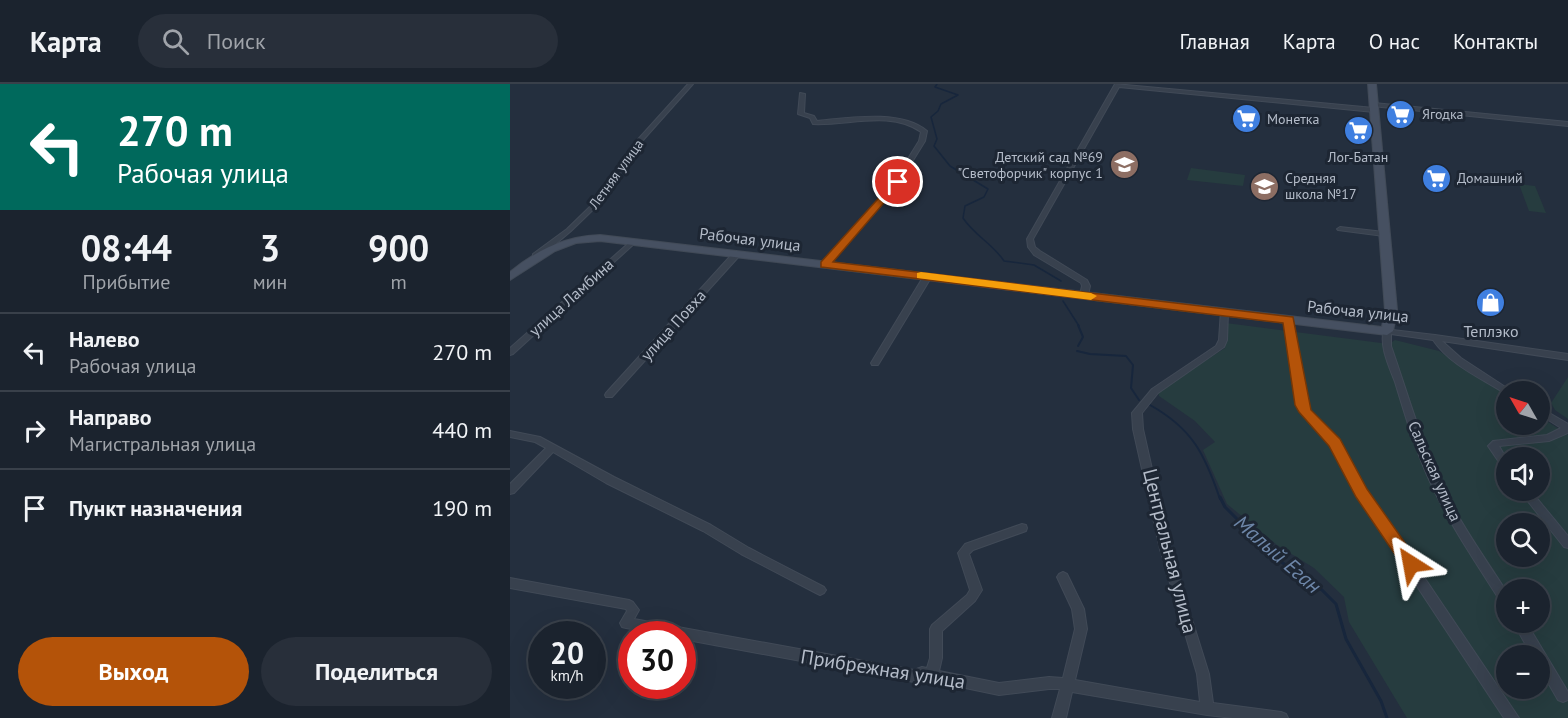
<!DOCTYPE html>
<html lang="ru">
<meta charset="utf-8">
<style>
:root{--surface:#1b232e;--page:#282f3a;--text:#f1f3f6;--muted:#a0a4aa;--line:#39404a;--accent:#b45309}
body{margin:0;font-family:"PT Sans",sans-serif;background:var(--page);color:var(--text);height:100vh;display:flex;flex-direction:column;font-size:22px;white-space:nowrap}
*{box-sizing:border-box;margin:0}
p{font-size:20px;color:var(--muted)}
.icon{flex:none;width:33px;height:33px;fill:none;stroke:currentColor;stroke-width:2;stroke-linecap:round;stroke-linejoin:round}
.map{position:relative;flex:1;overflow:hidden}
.panel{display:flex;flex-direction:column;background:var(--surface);width:510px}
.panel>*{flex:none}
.hud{background:#00695c;color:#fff;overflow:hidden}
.needle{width:39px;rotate:309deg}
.tools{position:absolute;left:986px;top:297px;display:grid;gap:12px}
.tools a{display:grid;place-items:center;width:54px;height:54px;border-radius:50%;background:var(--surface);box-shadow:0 6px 24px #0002,0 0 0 2px var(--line);font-size:30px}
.speed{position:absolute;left:18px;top:537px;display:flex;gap:12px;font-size:30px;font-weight:700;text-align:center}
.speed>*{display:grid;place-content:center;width:78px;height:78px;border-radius:50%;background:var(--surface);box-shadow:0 6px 24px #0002,0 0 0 2px var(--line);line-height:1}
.speed small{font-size:15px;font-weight:400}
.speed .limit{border:9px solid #d22;background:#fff;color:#111}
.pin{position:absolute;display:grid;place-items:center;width:51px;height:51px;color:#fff;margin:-26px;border:3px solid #fff;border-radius:50%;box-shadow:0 2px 6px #0007}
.me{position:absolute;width:66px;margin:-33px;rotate:326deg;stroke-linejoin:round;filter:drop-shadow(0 0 4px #0008)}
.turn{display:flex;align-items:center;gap:21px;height:126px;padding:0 18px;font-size:27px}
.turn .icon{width:78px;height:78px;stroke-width:2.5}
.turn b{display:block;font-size:42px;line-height:51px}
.eta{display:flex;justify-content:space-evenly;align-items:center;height:102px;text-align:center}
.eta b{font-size:36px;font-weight:800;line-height:42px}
.action{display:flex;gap:12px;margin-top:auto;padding:12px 18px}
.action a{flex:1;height:69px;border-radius:36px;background:var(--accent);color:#fff;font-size:24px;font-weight:800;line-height:69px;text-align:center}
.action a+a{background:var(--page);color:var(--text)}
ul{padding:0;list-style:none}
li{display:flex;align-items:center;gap:18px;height:78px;padding:0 18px;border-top:2px solid var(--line)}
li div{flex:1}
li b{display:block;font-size:22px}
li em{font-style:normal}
header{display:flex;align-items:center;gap:36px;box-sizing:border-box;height:84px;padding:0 30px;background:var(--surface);border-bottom:2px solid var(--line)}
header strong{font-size:28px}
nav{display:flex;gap:33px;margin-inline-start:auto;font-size:21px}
.search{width:420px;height:54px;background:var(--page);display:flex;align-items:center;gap:15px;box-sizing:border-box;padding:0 21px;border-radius:33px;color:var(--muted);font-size:22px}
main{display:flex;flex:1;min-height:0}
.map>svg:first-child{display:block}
.green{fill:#263c3f;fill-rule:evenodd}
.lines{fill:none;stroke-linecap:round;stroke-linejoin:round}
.stream-far2{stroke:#17263c;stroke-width:1.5}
.stream-far1{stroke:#17263c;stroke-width:2}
.stream{stroke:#17263c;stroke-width:3}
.building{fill:#364354;stroke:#1f2835;stroke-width:1.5}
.street-casing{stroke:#414a57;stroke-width:2}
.secondary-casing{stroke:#414a57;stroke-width:2}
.street{fill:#38414e;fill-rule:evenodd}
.secondary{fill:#465061;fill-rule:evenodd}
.route{fill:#b45309;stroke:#753606;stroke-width:1.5}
.slow{fill:#f59e0b}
.labels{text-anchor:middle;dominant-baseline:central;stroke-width:6;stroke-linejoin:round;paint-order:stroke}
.far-poi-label{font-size:14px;fill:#b4bcc9;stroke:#1d2633;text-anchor:start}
.far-street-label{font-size:14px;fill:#b4bcc9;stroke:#1d2633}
.street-label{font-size:16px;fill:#b4bcc9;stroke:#1d2633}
.poi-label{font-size:16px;fill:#b4bcc9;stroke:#1d2633}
.near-street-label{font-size:20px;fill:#b4bcc9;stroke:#1d2633}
.near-water-label{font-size:21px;font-style:italic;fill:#6d86a8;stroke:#1d2633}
</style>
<header>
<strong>Карта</strong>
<div class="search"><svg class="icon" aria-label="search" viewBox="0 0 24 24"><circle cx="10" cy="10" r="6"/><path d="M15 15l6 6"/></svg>Поиск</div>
<nav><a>Главная</a><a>Карта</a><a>О нас</a><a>Контакты</a></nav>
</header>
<main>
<section class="panel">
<div class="hud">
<div class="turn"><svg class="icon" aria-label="left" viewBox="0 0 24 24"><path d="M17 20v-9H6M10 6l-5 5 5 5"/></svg><div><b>270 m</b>Рабочая улица</div></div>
</div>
<div class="eta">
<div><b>08:44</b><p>Прибытие</p></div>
<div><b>3</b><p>мин</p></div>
<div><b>900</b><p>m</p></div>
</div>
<ul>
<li><svg class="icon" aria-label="left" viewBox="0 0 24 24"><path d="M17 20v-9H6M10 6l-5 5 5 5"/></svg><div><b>Налево</b><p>Рабочая улица</p></div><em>270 m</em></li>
<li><svg class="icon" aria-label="right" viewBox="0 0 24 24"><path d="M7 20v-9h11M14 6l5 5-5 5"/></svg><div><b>Направо</b><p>Магистральная улица</p></div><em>440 m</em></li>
<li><svg class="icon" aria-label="arrive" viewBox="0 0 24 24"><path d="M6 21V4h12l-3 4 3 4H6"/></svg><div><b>Пункт назначения</b></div><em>190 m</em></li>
</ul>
<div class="action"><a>Выход</a><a>Поделиться</a></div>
</section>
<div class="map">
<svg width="1058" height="634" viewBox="0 0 1058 634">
<rect width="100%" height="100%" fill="#242f3e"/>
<!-- green -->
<g class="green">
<polygon points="681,84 735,91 733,102 677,96"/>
<polygon points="1009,100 1025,102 1036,129 1019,127"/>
<path d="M716,239L879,260L885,256L929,267L996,310V340H1029V332L1058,351V634H897L839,538L834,513L804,484L767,461L717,420L693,366L705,358L685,337L649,312L648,307L715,264ZM996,374H1029V406H996ZM996,440H1029V472H996ZM996,506H1029V538H996ZM996,572H1029V604H996Z"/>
<polygon points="1058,293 1058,335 1045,326 1041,319"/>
</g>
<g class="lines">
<!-- stream-far2 -->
<g class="stream-far2">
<path d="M427,0L425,3L448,11L431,20L428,27L421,33L427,55L424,62L440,82L478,105L474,113L455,122L453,134C464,151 483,160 494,177L524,181L551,197"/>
<polyline points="553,217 569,242"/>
</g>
<!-- stream-far1 -->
<g class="stream-far1">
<polyline points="568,262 573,253 568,241"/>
<polyline points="567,267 580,270 616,272 623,281 621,304 629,316"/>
<path d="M640,321C683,345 695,371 710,415"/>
</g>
<!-- stream -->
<polyline class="stream" points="710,413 715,423 767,475 812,506 826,520 836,555 871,617 877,634"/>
</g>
<!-- building -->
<polygon class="building" points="724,27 751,30 749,42 721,39"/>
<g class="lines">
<defs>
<g id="street">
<polygon points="178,0 183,0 126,64 94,115 61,147 29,174 23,174 23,170 57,145 90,113 122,62"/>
<polygon points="605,0 864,24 867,26 864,28 609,3 523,155 525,163 530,167 577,196 580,202 578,211 574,213 570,211 572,202 571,199 524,171 518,163 517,155"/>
<path d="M290,9L295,10L294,29L304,32L307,37C338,34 391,25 417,47L415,57L386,104L318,182H312V178L381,102L409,57L411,48C380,26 338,42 303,40L300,34L288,30Z"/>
<polygon points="864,19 1058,38 1058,42 862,22 862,20"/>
<polygon points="830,143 874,148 877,150 874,152 828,146 827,145"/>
<polygon points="123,156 126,158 125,159 3,270 0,271 0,264 121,157"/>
<polygon points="224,168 230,168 231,170 102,313 96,313 95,311 96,309"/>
<polygon points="415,190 421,190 422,192 368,281 362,281 361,279"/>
<polygon points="711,226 717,226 718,228 717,256 714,263 648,309 632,329 633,345 660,465 699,590 703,619 771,628 776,630 778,634 723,634 697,631 562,608 556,634 542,634 550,605 539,605 489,611 412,595 404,598 172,555 172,550 150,550 116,544 112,543 110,539 117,527 116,525 0,504 0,494 119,516 123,518 129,526 124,535 404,586 412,583 417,584 420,574 420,545 422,541 457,511 460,506 448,469 455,460 512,440 516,441 517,444 516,447 463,466 459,470 472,506 465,517 432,547 432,574 429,587 489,599 539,593 553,594 565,545 562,525 547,493 549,490 553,488 557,490 574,525 577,545 565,596 690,618 687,590 650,465 623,345 622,329 642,305 706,262 709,256"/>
<polygon points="776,234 782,234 783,236 797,321 803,332 827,357 864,419 1009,634 994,634 856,425 820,361 797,336 787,321 775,236"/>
<path d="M874,245L925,251L1058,270V276L932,257L951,274L1003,308H996V310C971,294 940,281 923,256L881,250V262C898,310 911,359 934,405C951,441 975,474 996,507V522L992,520C969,483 943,446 924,406C907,372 896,334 885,298C879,282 869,262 874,245Z"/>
<polygon points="1029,323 1058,340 1058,349 1039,357 989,362 996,374 996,386 993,384 978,362 983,357 1037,351 1051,344 1029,330"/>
<polygon points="0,347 30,353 104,393 201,441 239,464 314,503 316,506 314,509 310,511 306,509 231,470 193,447 96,399 43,368 4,409 0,410 0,400 36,364 25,358 0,353"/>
<polygon points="1009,406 1020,406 1058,452 1058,464 1054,463"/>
<polygon points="1003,538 1016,538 1058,608 1058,616 1053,618 1048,616 1029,583 1029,572 1022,572"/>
</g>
<path id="secondary" d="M858,0H866L887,226L883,247L877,251L90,157L66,159L45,167L0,196V188C27,166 55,152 90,151L872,243L875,226Z"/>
</defs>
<!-- street casing -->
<use href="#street" class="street-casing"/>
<!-- secondary casing -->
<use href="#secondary" class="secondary-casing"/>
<!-- street -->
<use href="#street" class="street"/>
<!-- secondary -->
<use href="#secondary" class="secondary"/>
</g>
<!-- route -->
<polygon class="route" points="388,95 391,96 391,99 323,178 783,233 801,326 830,355 857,405 907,476 909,480 907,485 901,487 895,485 846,413 819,362 789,328 785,321 773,239 311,183 311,178 385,96"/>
<!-- slow -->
<polygon class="slow" points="411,188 581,209 587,212 581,216 407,194 407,189"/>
<!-- icons -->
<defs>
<symbol id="supermarket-disc" viewBox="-11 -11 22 22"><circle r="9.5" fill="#3f7fe0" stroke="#1d2633"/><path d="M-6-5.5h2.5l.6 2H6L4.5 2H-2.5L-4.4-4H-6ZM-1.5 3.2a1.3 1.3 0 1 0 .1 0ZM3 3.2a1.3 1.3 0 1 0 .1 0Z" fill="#fff"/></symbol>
<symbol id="school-disc" viewBox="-11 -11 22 22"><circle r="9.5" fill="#8d6e63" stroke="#1d2633"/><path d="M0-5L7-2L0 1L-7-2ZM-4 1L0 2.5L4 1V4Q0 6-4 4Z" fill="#fff"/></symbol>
<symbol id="shop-disc" viewBox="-11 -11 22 22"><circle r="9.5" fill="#3f7fe0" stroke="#1d2633"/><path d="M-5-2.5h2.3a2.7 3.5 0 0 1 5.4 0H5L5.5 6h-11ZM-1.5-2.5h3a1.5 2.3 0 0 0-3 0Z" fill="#fff"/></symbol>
</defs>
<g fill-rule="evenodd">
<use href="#supermarket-disc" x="874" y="14" width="33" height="33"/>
<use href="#supermarket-disc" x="720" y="18" width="33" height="33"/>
<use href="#supermarket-disc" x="832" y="30" width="33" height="33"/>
<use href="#school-disc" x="598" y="64" width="33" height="33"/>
<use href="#supermarket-disc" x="910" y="78" width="33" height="33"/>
<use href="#school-disc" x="738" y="86" width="33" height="33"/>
<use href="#shop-disc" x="964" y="202" width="33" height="33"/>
</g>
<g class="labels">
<!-- far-poi labels -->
<g class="far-poi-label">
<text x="912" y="30">Ягодка</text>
<text x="757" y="35">Монетка</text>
<text x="593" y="73" text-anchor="end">Детский сад №69<tspan x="593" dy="16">"Светофорчик" корпус 1</tspan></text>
<text x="848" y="73" text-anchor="middle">Лог-Батан</text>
<text x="775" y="94">Средняя<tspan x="775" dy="16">школа №17</tspan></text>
<text x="947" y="94">Домашний</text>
</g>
<!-- far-street labels -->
<g class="far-street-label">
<text transform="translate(106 90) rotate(-54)">Летняя улица</text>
</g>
<!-- street labels -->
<g class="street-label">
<text transform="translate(240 155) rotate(7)">Рабочая улица</text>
<text transform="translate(61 213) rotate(-42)">улица Ламбина</text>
<text transform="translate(848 227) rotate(6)">Рабочая улица</text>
<text transform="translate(163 241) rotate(-48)">улица Повха</text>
<text transform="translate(925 387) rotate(66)">Сальская улица</text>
</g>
<!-- poi labels -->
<g class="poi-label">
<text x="981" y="247">Теплэко</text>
</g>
<!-- near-street labels -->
<g class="near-street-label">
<text transform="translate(660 467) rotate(76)">Центральная улица</text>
<text transform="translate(373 585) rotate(9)">Прибрежная улица</text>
</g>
<!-- near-water labels -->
<g class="near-water-label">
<text transform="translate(768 470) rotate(41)">Малый Еган</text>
</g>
</g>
</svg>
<div class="tools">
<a><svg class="needle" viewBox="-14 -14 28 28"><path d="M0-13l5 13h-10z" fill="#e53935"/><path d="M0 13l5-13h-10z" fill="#a0a4aa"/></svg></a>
<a><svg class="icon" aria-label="sound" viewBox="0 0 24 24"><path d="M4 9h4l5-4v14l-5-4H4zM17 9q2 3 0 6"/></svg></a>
<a><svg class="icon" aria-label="search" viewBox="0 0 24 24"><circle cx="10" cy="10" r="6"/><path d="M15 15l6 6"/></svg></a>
<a>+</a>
<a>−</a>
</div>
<div class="speed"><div>20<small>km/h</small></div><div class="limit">30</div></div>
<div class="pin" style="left:388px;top:98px;background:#d93025"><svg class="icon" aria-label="arrive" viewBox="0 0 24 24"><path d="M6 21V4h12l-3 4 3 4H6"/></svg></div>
<svg class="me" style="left:901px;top:480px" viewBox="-20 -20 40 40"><path d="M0-17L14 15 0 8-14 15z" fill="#b45309" stroke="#fff" stroke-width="4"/></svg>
</div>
</main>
